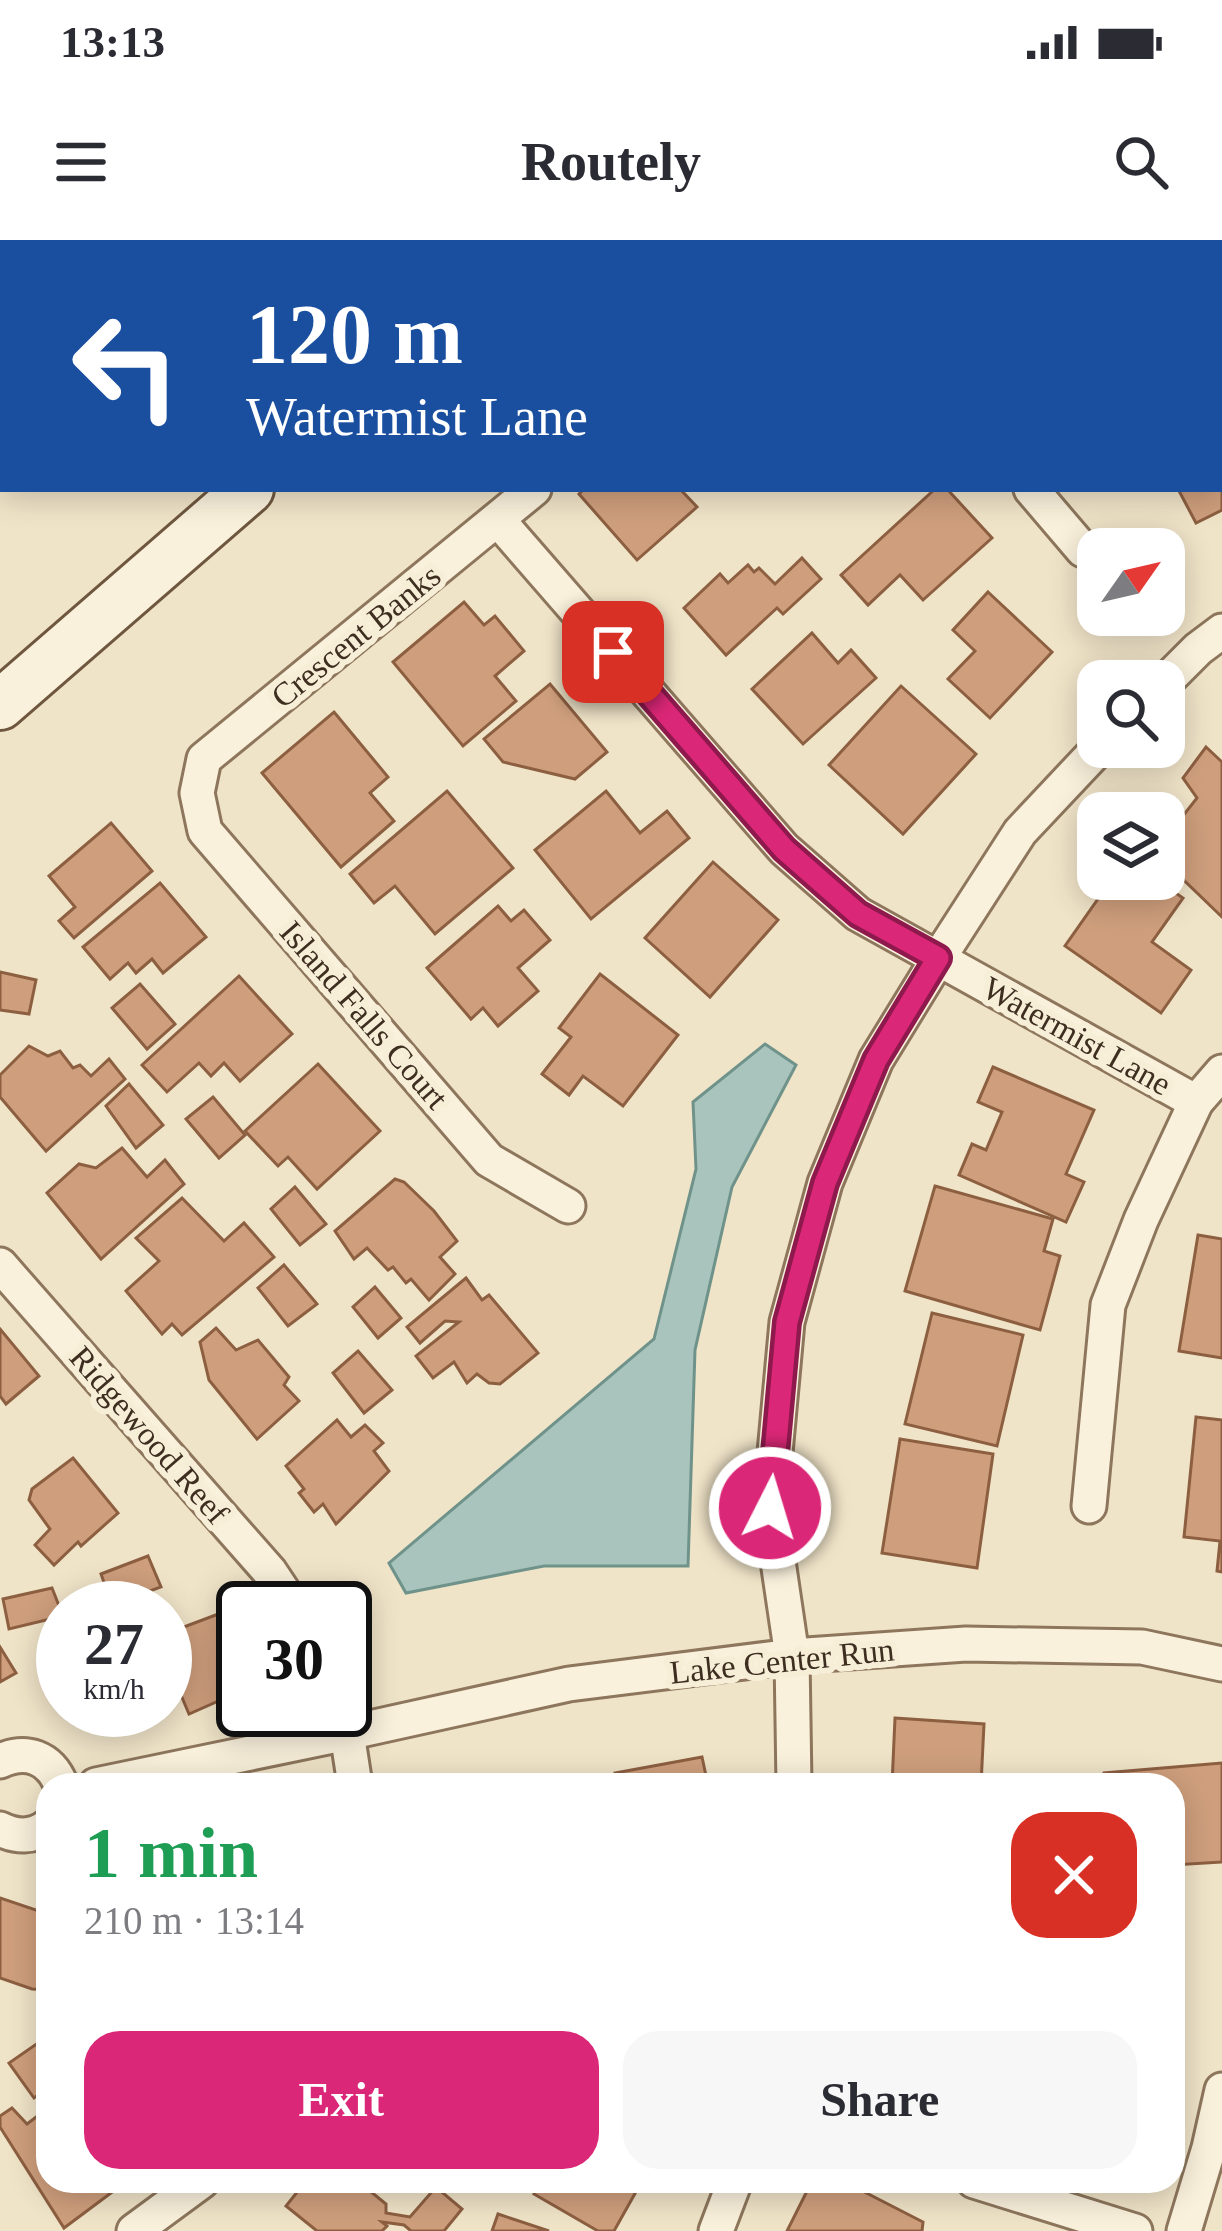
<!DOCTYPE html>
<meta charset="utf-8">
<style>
:root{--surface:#fff;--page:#f7f7f7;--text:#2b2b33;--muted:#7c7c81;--accent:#db2777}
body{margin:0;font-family:"Times New Roman",serif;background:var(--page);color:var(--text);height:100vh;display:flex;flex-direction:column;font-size:45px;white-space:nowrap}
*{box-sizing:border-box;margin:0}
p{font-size:39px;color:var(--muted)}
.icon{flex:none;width:66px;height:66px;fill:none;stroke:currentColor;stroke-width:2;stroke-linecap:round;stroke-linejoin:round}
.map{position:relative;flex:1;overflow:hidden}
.side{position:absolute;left:36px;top:1533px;width:1149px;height:420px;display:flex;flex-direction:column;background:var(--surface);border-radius:36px;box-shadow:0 6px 30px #0003}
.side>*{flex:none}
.guide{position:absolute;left:0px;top:0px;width:1224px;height:252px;box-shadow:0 6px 30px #0003;background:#1a4fa0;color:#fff;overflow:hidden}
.needle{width:78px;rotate:56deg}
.buttons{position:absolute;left:1077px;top:288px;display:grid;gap:24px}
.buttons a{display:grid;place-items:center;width:108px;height:108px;border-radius:24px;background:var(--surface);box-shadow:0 6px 30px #0003;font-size:60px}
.speed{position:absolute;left:36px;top:1341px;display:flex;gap:24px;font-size:60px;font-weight:700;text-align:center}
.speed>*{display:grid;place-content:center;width:156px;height:156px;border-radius:50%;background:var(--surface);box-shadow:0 6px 30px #0003;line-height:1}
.speed small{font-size:30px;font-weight:400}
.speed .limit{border:6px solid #111;border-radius:18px;background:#fff;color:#111}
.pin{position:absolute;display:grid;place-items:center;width:102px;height:102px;color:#fff;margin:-51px;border-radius:24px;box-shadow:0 6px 18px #0006}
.me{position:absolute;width:132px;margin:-66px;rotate:5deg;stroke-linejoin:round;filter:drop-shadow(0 0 9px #0008)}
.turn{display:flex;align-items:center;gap:42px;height:252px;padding:0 48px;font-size:54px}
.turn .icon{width:156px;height:156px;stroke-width:2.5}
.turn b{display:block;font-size:84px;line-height:102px}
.round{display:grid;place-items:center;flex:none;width:126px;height:126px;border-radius:36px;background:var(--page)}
.overview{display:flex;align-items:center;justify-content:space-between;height:204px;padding:0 48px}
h1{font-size:72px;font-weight:700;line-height:90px;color:#1e9e55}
.primary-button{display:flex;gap:24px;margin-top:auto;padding:24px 48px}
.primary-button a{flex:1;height:138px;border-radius:36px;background:var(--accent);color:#fff;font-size:48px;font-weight:700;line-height:138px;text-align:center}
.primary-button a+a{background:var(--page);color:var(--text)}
.status{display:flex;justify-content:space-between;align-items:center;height:84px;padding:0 60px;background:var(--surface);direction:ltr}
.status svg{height:33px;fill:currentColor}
header{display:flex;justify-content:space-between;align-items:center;height:156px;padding:0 48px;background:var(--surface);font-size:54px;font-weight:700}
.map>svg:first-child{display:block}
.water{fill:#a9c4bc;stroke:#6f938a;stroke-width:3}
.building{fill:#cf9f7d;stroke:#8d5f41;stroke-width:3}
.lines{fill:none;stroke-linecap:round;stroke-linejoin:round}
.street-casing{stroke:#8d765c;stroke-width:39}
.secondary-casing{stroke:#6f573f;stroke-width:54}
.street{stroke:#faf1dc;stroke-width:33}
.secondary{stroke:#faf1dc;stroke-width:48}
.route-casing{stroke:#8e194d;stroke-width:30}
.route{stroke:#db2777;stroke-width:21}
.labels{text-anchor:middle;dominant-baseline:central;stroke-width:12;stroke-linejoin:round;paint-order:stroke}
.street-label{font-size:33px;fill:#3d2e20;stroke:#f7eed8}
</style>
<div class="status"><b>13:13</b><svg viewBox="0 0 49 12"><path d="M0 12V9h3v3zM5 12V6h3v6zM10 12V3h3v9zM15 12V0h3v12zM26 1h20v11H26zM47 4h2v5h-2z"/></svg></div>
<header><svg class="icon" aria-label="menu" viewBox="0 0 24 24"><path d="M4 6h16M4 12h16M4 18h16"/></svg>Routely<svg class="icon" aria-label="search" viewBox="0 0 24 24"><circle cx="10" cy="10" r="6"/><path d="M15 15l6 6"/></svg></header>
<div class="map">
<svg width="1222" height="1991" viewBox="0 0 1222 1991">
<rect width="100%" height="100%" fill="#f0e4c8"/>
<!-- water -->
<polygon class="water" points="765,804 796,825 732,947 695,1110 688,1326 544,1326 406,1353 389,1323 654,1099 696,929 693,862"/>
<!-- building -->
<g class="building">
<polygon points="0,0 78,0 75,3 3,3 3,33 0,30"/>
<rect x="90" y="0" width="91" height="3"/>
<polygon points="927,0 1007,0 1008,3 929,3"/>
<polygon points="1222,145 1222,270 1196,283 1178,249 1221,249"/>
<polygon points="584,249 680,249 697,267 637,320 579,254"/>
<polygon points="935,249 947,249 992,298 923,360 900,335 868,365 841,335"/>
<polygon points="802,318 821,339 783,374 777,368 726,415 684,368 720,334 728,343 748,325 754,332 759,328 775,344"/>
<polygon points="988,352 1052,412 990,478 948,439 975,411 953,390"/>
<polygon points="464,362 484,385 495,376 524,411 495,436 516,461 463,506 393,422"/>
<polygon points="812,393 838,423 851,410 876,438 803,504 752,449"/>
<polygon points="550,444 607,512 575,539 503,522 484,499"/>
<polygon points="901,446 976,514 903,594 829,525"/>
<polygon points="334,472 388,537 370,553 394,581 341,627 262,533"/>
<polygon points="1206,507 1222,522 1222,677 1164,621 1164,600 1197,558 1183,538"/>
<polygon points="447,551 513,628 435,694 395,646 374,663 350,634"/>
<polygon points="606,551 640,593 667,571 689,598 591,679 535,610"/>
<polygon points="111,583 152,631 74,698 59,681 75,667 49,636"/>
<polygon points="713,622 778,680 710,757 645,698"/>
<polygon points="1112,639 1156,639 1183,658 1152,702 1191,730 1161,773 1065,706"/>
<polygon points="160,643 206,697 163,733 152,719 136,733 128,723 110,739 83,707"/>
<polygon points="498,666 511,681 524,670 550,700 518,728 538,751 498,786 483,768 471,779 427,728"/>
<polygon points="0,732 36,740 29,774 0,770"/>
<polygon points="600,734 678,795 623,866 583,836 569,855 542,834 571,797 559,788"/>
<polygon points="239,736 292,794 240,841 224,823 211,836 199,823 167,852 142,825"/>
<polygon points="140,744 175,784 147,809 112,768"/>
<polygon points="29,806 48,816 60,811 73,828 80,825 91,836 109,819 125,839 46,911 0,857 0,835"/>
<polygon points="318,824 380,891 317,949 288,917 278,926 245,891"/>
<polygon points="993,827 1094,870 1066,934 1084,942 1066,982 959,935 972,904 986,910 1002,872 978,862"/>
<polygon points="129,844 163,885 136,908 106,866"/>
<polygon points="213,857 245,895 219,918 186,879"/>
<polygon points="122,908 147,937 165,920 184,944 101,1019 47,953 79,924 96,928"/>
<polygon points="395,939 404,942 434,971 457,1001 440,1017 455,1034 429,1060 411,1039 406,1043 393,1027 388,1030 367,1008 354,1019 335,991"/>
<polygon points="935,946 1053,979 1044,1011 1060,1016 1040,1090 905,1051"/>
<polygon points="295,947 326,984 300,1005 271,969"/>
<polygon points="182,958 224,1001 244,983 274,1017 182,1095 172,1084 162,1094 126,1051 159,1021 136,998"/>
<polygon points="1198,995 1222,999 1222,1118 1179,1111"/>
<polygon points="284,1025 317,1064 288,1086 258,1048"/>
<polygon points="466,1038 482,1060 489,1055 538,1113 500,1144 489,1143 477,1134 467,1143 454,1122 433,1138 416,1116 459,1082 445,1081 420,1103 407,1087"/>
<polygon points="375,1047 401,1078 378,1098 353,1067"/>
<polygon points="932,1073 1023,1095 997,1206 905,1184"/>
<polygon points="216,1088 236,1110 258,1100 289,1137 284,1145 299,1161 257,1199 209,1140 200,1102"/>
<polygon points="0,1089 39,1136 6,1164 0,1156"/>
<polygon points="358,1111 392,1150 364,1173 333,1133"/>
<polygon points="1196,1177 1222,1180 1222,1332 1217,1331 1220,1301 1184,1297"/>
<polygon points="337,1180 351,1197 365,1185 383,1203 374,1211 389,1231 336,1284 323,1264 314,1272 299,1253 304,1249 286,1226"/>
<polygon points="900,1199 993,1214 977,1328 882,1313"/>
<polygon points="73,1218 118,1273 81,1306 78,1302 54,1325 35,1305 50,1289 29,1260 32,1249"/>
<polygon points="148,1316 161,1347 112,1365 101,1334"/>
<polygon points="52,1348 63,1376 9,1389 3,1359"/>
<polygon points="237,1367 243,1381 243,1450 189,1474 165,1417 165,1394"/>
<polygon points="0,1407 16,1433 0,1442"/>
<polygon points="63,1413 63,1448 49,1419"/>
<polygon points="895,1478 984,1484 981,1545 892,1545"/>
<polygon points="702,1517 708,1545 615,1545 615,1533"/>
<polygon points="1222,1523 1222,1622 1173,1625 1173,1545 1100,1545 1104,1533"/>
<polygon points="0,1658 48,1674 48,1750 32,1749 0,1738"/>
<polygon points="48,1796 48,1848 34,1858 9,1823"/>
<polygon points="12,1868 27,1884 44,1871 48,1871 48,1941 127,1941 64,1988 0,1887 0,1876"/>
<polygon points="306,1941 378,1941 370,1951 386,1964 386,1973 410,1977 436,1947 462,1969 444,1991 411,1991 404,1985 382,1982 387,1986 382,1991 317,1991 286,1966"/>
<polygon points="542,1941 642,1941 614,1991 598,1991 534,1954"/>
<polygon points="812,1941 843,1941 923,1982 922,1991 787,1991"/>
<polygon points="498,1974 549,1991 492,1991"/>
</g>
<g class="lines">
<defs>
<g id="street">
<polyline points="816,3 819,0"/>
<polyline points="534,249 204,519 197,553 205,591 489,920 568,966"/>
<polyline points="1031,249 1083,310"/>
<polyline points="498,280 784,609 858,674 1196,862"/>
<polyline points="1164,443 1198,409 1222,391"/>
<polyline points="0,1025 270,1332 294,1368"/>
<polyline points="1089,1266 1108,1065 1141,980 1196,862 1222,832"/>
<polyline points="339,1470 347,1493 355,1545"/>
<path d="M0,1521C26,1509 50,1517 61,1545"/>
<polyline points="96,1545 347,1493 569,1444 792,1416 966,1404 1142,1407 1222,1424"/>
<polyline points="794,1545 792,1416 770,1267 787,1082 825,943 876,820 938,719 1020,592 1100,507"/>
<path d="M0,1589C16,1597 33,1598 48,1586"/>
<polyline points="974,1941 1135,1991"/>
<polyline points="134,1991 202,1941"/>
<polyline points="716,1991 735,1941"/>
<polyline points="1184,1991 1209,1908 1222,1850"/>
</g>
<g id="secondary">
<polyline points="533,3 536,0"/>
<polyline points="0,465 249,249"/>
</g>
</defs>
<!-- street casing -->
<use href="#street" class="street-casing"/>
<!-- secondary casing -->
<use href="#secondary" class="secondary-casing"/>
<!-- street -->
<use href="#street" class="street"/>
<!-- secondary -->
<use href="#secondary" class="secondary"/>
</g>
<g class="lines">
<defs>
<polyline id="route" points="613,412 784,609 858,674 938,718 876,820 825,943 787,1082 770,1268"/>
</defs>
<!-- route casing -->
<use href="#route" class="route-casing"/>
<!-- route -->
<use href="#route" class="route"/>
</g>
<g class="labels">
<!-- street labels -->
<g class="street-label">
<text transform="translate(356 396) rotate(-39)">Crescent Banks</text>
<text transform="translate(364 775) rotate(49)">Island Falls Court</text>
<text transform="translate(1077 796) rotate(29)">Watermist Lane</text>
<text transform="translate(149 1195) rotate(49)">Ridgewood Reef</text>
<text transform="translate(782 1421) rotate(-6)">Lake Center Run</text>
</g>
</g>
</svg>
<div class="buttons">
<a><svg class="needle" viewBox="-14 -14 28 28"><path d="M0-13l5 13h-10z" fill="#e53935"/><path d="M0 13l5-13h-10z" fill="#7c7c81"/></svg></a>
<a><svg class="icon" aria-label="search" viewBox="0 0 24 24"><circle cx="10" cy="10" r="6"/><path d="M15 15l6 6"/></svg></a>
<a><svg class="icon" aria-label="layers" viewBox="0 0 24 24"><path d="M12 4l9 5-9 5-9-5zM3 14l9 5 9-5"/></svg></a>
</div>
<div class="speed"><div>27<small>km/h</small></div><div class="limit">30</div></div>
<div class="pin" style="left:613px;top:412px;background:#d93025"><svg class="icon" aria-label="arrive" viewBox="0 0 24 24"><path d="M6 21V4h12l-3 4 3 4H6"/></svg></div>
<svg class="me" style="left:770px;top:1268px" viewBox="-20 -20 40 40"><circle r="17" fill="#db2777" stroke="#fff" stroke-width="3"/><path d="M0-11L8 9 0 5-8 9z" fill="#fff"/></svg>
<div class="guide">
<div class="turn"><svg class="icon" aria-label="left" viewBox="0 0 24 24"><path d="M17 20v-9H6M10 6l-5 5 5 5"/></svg><div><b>120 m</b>Watermist Lane</div></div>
</div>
<section class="side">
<div class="overview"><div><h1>1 min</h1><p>210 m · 13:14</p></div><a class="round" style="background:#d93025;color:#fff"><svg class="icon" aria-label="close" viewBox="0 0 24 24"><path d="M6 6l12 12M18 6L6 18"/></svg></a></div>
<div class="primary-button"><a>Exit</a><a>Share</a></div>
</section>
</div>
